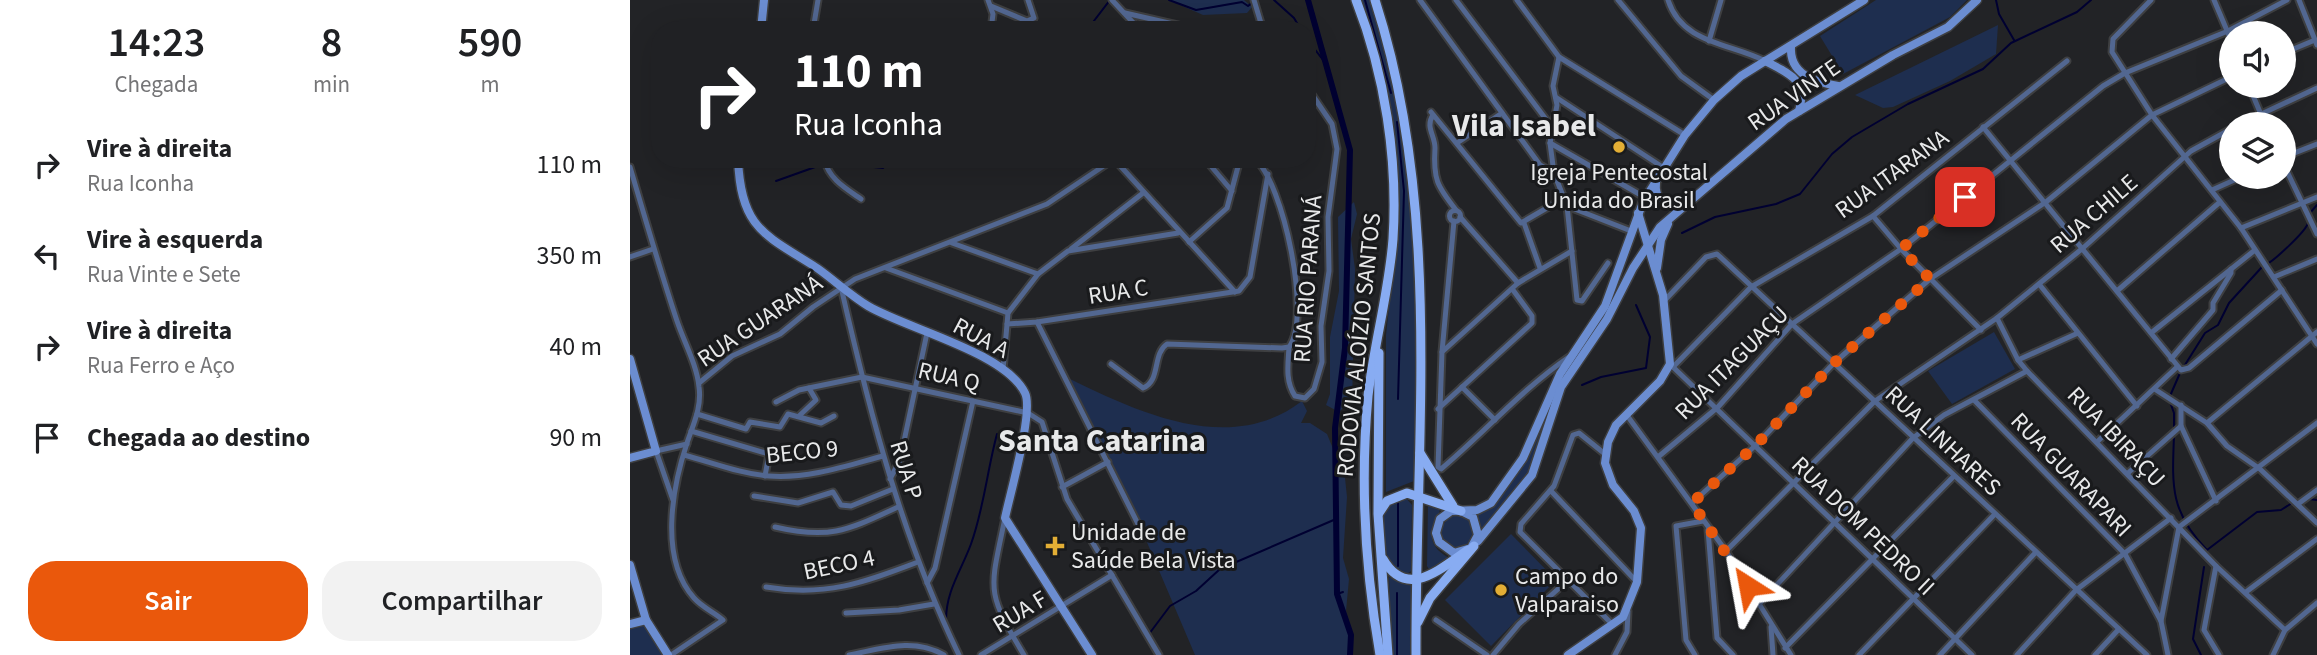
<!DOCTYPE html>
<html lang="pt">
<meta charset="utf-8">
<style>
:root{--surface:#fff;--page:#f2f2f2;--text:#202124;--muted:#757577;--accent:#ea580c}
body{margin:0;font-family:"Source Sans 3",sans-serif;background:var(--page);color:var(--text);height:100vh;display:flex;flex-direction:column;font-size:26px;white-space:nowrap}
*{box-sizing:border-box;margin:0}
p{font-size:23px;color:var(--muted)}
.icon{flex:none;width:38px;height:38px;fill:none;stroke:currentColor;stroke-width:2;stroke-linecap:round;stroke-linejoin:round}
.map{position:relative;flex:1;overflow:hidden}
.drawer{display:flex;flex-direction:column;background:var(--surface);width:630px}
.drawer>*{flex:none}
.top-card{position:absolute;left:21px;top:21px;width:665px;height:147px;border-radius:28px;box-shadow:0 7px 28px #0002;background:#202124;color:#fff;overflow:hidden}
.controls{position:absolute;left:1589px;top:21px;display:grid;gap:14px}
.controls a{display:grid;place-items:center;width:77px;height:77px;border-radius:50%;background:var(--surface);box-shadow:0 7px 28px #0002;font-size:35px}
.pin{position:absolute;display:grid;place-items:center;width:60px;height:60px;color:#fff;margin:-30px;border-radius:14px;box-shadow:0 4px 10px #0006}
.me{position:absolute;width:77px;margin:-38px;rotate:326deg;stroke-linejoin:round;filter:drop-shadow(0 0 5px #0008)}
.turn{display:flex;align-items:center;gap:24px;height:147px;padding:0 28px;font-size:32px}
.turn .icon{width:91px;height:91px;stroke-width:2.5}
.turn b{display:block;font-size:49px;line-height:60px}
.eta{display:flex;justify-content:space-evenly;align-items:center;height:119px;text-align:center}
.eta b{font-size:42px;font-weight:600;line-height:49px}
.button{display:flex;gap:14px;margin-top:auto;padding:14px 28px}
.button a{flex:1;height:80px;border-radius:28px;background:var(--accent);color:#fff;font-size:28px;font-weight:600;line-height:80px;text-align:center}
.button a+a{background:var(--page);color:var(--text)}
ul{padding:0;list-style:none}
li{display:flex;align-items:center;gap:21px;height:91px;padding:0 28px}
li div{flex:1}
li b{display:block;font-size:26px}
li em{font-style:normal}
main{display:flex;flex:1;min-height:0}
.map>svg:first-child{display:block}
.green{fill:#1e2e4f}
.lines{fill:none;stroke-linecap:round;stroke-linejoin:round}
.stream{stroke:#000031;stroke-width:2}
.canal{stroke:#000031;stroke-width:6}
.street-casing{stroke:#3e3f41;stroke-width:9}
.secondary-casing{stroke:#3e3f41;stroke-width:11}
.primary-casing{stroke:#3e3f41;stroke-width:12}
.street{stroke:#526791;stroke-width:5}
.secondary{stroke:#6b8dd1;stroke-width:8}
.primary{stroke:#88acf2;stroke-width:9}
.route{stroke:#ea580c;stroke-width:12;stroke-dasharray:0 21.6}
.poi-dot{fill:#e3ae35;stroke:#191a1c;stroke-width:2.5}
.labels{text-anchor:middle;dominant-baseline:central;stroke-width:6;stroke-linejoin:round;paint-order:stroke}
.street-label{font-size:24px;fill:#e8e9ea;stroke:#191a1c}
.poi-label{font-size:24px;fill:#e8e9ea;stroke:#191a1c;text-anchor:start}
.district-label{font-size:32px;font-weight:bold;fill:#e8e9ea;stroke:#191a1c}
</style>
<main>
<section class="drawer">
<div class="eta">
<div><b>14:23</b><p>Chegada</p></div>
<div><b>8</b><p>min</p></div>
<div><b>590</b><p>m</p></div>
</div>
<ul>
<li><svg class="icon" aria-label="right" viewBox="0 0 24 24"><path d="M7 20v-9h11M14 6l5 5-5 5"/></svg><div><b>Vire à direita</b><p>Rua Iconha</p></div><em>110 m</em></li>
<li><svg class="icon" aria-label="left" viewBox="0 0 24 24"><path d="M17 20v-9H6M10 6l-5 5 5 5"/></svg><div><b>Vire à esquerda</b><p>Rua Vinte e Sete</p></div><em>350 m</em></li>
<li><svg class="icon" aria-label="right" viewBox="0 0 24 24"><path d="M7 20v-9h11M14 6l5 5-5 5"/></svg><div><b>Vire à direita</b><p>Rua Ferro e Aço</p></div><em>40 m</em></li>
<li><svg class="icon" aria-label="arrive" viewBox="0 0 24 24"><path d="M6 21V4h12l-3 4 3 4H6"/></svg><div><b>Chegada ao destino</b></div><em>90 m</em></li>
</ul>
<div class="button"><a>Sair</a><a>Compartilhar</a></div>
</section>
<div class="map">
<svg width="1687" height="655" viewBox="0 0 1687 655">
<rect width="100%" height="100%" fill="#222326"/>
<!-- green -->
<g class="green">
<polygon points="539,0 614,0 622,7 617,13 573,15"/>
<path d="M729,0H740C792,155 788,320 784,481L756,492V335L766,246L768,183Z"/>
<polygon points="1246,0 1337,0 1320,17 1213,74 1190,36"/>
<polygon points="1368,25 1366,54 1320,81 1263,107 1253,108 1225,95"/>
<polygon points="724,202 727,214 721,239 725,269 722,406 715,406 709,412 696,405 700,394 700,337 709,291 708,217"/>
<path d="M967,326L924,396L899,474L852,529L847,513C899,481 899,441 923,393C935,369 952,348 967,326Z"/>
<polygon points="1364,332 1385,369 1322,404 1298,371"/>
<path d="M440,379C510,413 601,456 672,401L677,411L671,423H680L697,434L715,478L717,497L713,558L719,579L716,611L723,655H565L516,540L514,527Z"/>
<path d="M774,496L782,505L781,571L777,574C754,568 747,530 756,510C760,502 767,500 774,496Z"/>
<path d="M798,504L810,508C808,528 789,541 819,558L800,571L797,566Z"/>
<polygon points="830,515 840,520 844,534 839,544 824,548 812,540 810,529 819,517"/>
<polygon points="881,534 926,580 861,646 815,600"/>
<polygon points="759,577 781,584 781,655 762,655"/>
<polygon points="16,622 36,655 0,655 0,627"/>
</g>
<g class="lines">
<!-- stream -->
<g class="stream">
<polyline points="539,0 566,10 612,2 618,6 623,2"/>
<polyline points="644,0 664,18 671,30"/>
<polyline points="735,0 761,93"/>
<polyline points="1366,0 1369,14 1384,40"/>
<polyline points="457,30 480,0"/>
<polyline points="677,39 693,60"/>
<polyline points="767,122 774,191 768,399"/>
<polyline points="201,167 214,164 253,168 264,159"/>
<polyline points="146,181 188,166"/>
<polyline points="1679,214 1687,205"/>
<polyline points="1052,233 1085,217 1146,204 1170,194 1202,154 1222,137 1278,104 1353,69 1381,43 1447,12 1461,0"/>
<path d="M1637,264C1646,259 1676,231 1678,223"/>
<polyline points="1553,368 1575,333 1588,325 1599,303 1632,267"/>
<polyline points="952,385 971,377 1016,368 1020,337 1006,305"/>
<polyline points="1540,396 1550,373"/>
<polyline points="1540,402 1544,413 1544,430"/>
<path d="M1544,436C1542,486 1540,512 1577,550"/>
<polyline points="1679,499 1687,500"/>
<polyline points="768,502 768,566"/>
<polyline points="1577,550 1627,512 1651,510 1662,503"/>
<polyline points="767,593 767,655"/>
<polyline points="707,594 713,592"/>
<path d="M316,620C316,591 331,571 341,544C354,508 357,471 367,434"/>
<polyline points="519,634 540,606 566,591 590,569 706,519"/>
<polyline points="1571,655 1563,639 1574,567"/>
</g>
<!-- canal -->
<polyline class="canal" points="678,0 720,150 715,348 705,428 707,594 721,635 720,655"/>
<defs>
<g id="street">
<polyline points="358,0 363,14 361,30"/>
<polyline points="482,0 510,30"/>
<polyline points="624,0 633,30"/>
<polyline points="790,0 910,165 924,173"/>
<polyline points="826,0 921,126"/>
<polyline points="887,0 929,57 1055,135"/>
<polyline points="988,0 1051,76 1084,100"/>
<path d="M1038,0C1052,44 1100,43 1135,61"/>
<polyline points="1521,0 1483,39 1482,52 1522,115 1611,228 1687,344"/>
<polyline points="1584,0 1601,40"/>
<polyline points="1669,0 1687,45"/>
<polyline points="361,6 397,21 404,18 398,0"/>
<polyline points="495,13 552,26 583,26 601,30"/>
<polyline points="183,30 188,0"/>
<polyline points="1079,41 1091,0"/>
<polyline points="1654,53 1685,40"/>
<polyline points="929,57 923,86 927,105 920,143 924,173 937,206 947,300 952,301 978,263"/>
<polyline points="1619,86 1635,124"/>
<polyline points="927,98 1034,168"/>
<polyline points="801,112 891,223 934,198"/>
<path d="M803,115C795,127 805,135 805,148C803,179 807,186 826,210"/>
<polyline points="1610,124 1687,88"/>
<polyline points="1353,127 1551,370 1559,368 1652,290"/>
<polyline points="827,143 872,113"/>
<polyline points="920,143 1016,198"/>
<polyline points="1654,157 1687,144"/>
<path d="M194,159C199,179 215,188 231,199"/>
<polyline points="484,159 605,292"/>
<polyline points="575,159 602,191"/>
<polyline points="1654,165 1687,234"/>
<path d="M0,167C15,218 30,270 47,321C54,342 67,365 69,387C72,407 63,425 57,443C42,488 29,559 64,598C73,608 84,612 93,620L41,655"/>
<polyline points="1582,190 1611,177"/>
<polyline points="937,206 1001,231"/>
<circle cx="825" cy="216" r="5.5"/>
<polyline points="1243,216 1271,249 1351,330"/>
<polyline points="830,217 888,283"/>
<polyline points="894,223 910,268"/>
<polyline points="1611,228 1687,197"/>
<polyline points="559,242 597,208 610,159"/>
<polyline points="322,243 408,274"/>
<polyline points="441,249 513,193"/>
<polyline points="0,257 23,249"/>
<polyline points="256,268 378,313"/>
<polyline points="1644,277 1687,259"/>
<polyline points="1409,284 1507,406"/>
<path d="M211,287C240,414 272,538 329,655"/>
<polyline points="1487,291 1590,202"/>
<polyline points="1034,301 1076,257 1087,254 1517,655"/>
<polyline points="1367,318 1388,360 1397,371 1586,566 1655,630"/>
<polyline points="407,322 513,534"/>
<polyline points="377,324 407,322 609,291 620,277 638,174"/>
<polyline points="1521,333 1625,250"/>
<path d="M659,347C658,364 655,381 665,396L675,398L684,389L692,362L691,326L699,271L698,217L707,149L702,124L677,87"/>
<polyline points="812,352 824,221"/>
<path d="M939,357C892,389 854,433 811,469L808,467L812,352L888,283L942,251"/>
<polyline points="1541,359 1583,310 1583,303 1601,273 1601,269"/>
<polyline points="1388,360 1448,333"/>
<path d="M481,364L513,388C531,381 522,354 537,344L652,348L659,347C682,318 653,182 625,159"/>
<polyline points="1042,366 1342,655"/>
<polyline points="1043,367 1121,287 1243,216 1437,61"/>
<polyline points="373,370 378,313 408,274 438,251 548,233"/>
<polyline points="69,383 102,356 150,334 183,307 225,279 417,204 484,159"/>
<polyline points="832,387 865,420"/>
<polyline points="1526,390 1577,423 1597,446 1630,469 1687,523"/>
<polyline points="1344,400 1495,554 1531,621 1538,655"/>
<polyline points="146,402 169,390 232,377 398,413 412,422 437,499 529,655"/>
<polyline points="808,409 902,323 902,316 883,290"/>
<polyline points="67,414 116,429 120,422 150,427 158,414 191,423 204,416"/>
<polyline points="996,414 1096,551 1161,655"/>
<polyline points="169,416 186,400 179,388"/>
<polyline points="1577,423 1687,332"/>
<polyline points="1551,426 1586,501"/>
<polyline points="61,431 139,454 135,476"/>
<polyline points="1468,441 1547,367"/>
<polyline points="975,454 949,433 943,435 924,486 891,524 890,532 983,625"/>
<path d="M54,455C81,462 111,474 139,476C178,479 216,466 253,456"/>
<polyline points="1028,457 1088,407 1162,324 1271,249 1473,86 1495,73 1598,31 1657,0"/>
<polyline points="1498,473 1551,426 1551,405"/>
<polyline points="260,479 270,460 297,333"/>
<polyline points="432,487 478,462"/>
<polyline points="921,491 1007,582"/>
<polyline points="124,496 168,503 203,492 211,505 221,506 263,489"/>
<polyline points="43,500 26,451 57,444"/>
<polyline points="1062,503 1126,445 1204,363 1300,279 1416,202 1522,115 1601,77"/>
<polyline points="1668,504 1687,490"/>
<path d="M375,518C360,591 355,590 394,655"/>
<path d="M145,527C201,540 218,530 268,507"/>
<polyline points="1078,530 1087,638 1103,655"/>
<polyline points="1096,551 1245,401 1367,318 1453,248 1561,151 1601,129"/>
<polyline points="1586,566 1574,630 1589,655"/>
<polyline points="297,583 305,568 343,401"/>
<path d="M136,587C195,597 233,583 288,562"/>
<polyline points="1616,592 1687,539"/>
<polyline points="1130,603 1283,438 1314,415 1397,371"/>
<polyline points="216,613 269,610 304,604"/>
<polyline points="806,620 857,655"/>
<polyline points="1531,621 1549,527 1687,423"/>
<polyline points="1141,627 1143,655"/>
<polyline points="1155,648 1324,476"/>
<path d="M219,655C251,649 283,637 314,655"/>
<polyline points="351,655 482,575"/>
<polyline points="863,655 889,624 937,581"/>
<polyline points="985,655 997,632 998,611"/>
<polyline points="1065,655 1056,640 1046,526 1073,521"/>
<polyline points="1229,655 1365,514"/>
<polyline points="1310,655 1406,552"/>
<polyline points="1387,655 1446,590 1541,518"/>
<polyline points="1465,655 1489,629"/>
<polyline points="1643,655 1655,630 1687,603"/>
</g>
<g id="secondary">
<polyline points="131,30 134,0"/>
<path d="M1161,46C1159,75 1185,82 1208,86"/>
<path d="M1135,61C1160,74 1178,80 1169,111"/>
<path d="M108,159C111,229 134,234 187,268C204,280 220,295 238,306C277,329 375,352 395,393C404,411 380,494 375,518L462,655"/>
<path d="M1026,183C1024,199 1036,208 1052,207"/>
<polyline points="1027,268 1031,240 1038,224"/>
<polyline points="0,359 26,451 0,458"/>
<polyline points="831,511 843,517 848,535 841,548 824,553 809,542 806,533 810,519 821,511 847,510 861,503 893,458 930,374 975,306 1013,202 1055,135 1084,100 1111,76 1234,0"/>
<polyline points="848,541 902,475 931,387 977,319 1003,268 1030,227 1156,119 1263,55 1318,27 1347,0"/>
<polyline points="0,565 16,620 38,655"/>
<polyline points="0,624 16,620"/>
<polyline points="938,655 993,617 1007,582 1011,528 1004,511 983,485 975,463 978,442 986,425 1030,381 1040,364 1033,295 1008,213"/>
</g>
<g id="primary">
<path d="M726,0C755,74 768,160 763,239C759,292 744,344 738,396C730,483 735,569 750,655"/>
<path d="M745,0C813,210 785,437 786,655"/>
<polyline points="749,353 748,514 758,655"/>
<polyline points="790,453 823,506"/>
<polyline points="749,513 757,501 777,493 831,511"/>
<path d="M753,559C777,601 811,568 838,550"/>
<polyline points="788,622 800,598 844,546"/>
</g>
</defs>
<!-- street casing -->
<use href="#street" class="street-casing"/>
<!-- secondary casing -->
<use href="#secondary" class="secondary-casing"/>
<!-- primary casing -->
<use href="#primary" class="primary-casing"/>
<!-- street -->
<use href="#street" class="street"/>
<!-- secondary -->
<use href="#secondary" class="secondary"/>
<!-- primary -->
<use href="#primary" class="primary"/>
</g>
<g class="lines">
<!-- route -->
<polyline class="route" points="1118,586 1062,503 1126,445 1204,363 1300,279 1271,249 1335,197"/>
</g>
<!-- markers -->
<g class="poi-dot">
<circle cx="989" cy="147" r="7"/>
<path d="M421.5 535.5h7v7h7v7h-7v7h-7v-7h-7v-7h7z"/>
<circle cx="871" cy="590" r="7"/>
</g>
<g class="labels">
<!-- street labels -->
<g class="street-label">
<text transform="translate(1164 95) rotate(-35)">RUA VINTE</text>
<text transform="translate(1262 174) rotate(-36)">RUA ITARANA</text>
<text transform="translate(1464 214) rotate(-41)">RUA CHILE</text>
<text transform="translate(678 279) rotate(-86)">RUA RIO PARANÁ</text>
<text transform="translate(488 292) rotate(-9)">RUA C</text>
<text transform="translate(130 321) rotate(-34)">RUA GUARANÁ</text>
<text transform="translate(351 338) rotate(28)">RUA A</text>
<text transform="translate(729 345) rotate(-84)">RODOVIA ALOÍZIO SANTOS</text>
<text transform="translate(1102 363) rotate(-45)">RUA ITAGUAÇU</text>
<text transform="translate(319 377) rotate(13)">RUA Q</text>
<text transform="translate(1486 437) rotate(46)">RUA IBIRAÇU</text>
<text transform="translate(1313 441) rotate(43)">RUA LINHARES</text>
<text transform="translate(172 452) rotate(-6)">BECO 9</text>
<text transform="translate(276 470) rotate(73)">RUA P</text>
<text transform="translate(1441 475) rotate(46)">RUA GUARAPARI</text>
<text transform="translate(1233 526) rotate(44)">RUA DOM PEDRO II</text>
<text transform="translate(209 565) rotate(-12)">BECO 4</text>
<text transform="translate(390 612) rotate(-31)">RUA F</text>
</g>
<!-- poi labels -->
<g class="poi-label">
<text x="989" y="172" text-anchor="middle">Igreja Pentecostal<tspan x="989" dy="28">Unida do Brasil</tspan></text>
<text x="441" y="532">Unidade de<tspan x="441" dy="28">Saúde Bela Vista</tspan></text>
<text x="885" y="576">Campo do<tspan x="885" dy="28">Valparaiso</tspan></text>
</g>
<!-- district labels -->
<g class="district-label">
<text x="894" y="126">Vila Isabel</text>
<text x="472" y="441">Santa Catarina</text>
</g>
</g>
</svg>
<div class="controls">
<a><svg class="icon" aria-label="sound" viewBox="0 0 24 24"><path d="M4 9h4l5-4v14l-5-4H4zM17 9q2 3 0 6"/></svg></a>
<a><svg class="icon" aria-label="layers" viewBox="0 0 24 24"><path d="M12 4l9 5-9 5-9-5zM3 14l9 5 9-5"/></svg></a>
</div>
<div class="pin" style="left:1335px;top:197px;background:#d93025"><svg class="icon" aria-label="arrive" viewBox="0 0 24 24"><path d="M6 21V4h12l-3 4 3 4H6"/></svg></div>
<svg class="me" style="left:1118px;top:586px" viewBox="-20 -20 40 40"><path d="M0-17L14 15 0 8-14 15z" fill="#ea580c" stroke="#fff" stroke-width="4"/></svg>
<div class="top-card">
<div class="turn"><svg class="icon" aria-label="right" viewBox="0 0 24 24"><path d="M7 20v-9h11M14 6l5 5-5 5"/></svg><div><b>110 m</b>Rua Iconha</div></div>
</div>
</div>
</main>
